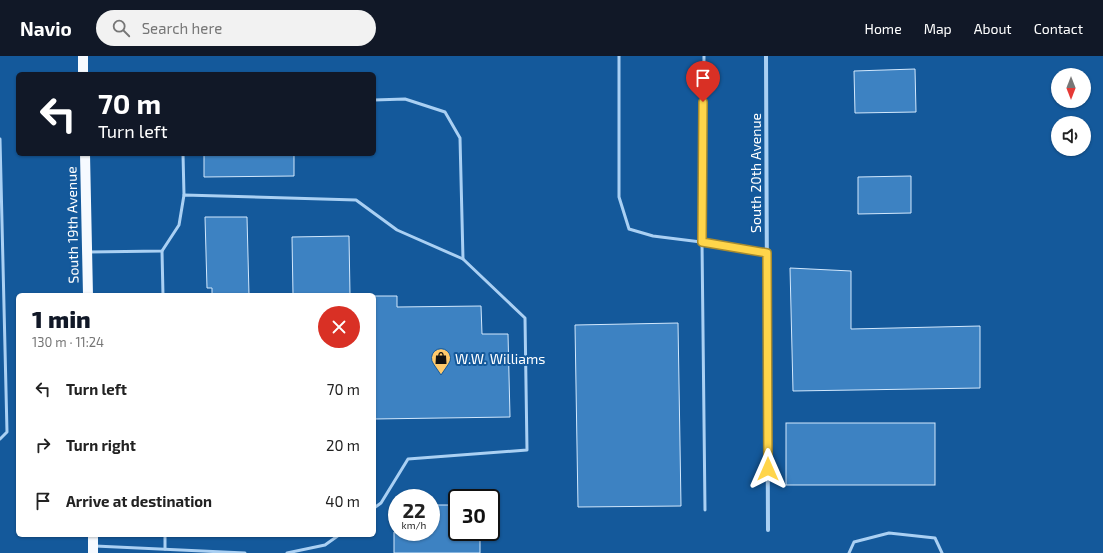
<!DOCTYPE html>
<meta charset="utf-8">
<style>
:root{--surface:#fff;--page:#f2f2f2;--text:#222;--muted:#767676;--accent:#111827}
body{margin:0;font-family:"Exo 2",sans-serif;background:var(--page);color:var(--text);height:100vh;display:flex;flex-direction:column;font-size:15px;white-space:nowrap}
*{box-sizing:border-box;margin:0}
p{font-size:13px;color:var(--muted)}
.icon{flex:none;width:22px;height:22px;fill:none;stroke:currentColor;stroke-width:2;stroke-linecap:round;stroke-linejoin:round}
.map{position:relative;flex:1;overflow:hidden}
.sheet{position:absolute;left:16px;top:237px;width:360px;height:244px;display:flex;flex-direction:column;background:var(--surface);border-radius:6px;box-shadow:0 1px 3px #0004}
.sheet>*{flex:none}
.top-card{position:absolute;left:16px;top:16px;width:360px;height:84px;border-radius:6px;box-shadow:0 1px 3px #0004;background:#111827;color:#fff;overflow:hidden}
.needle{width:26px;rotate:180deg}
.buttons{position:absolute;left:1051px;top:12px;display:grid;gap:8px}
.buttons a{display:grid;place-items:center;width:40px;height:40px;border-radius:50%;background:var(--surface);box-shadow:0 1px 3px #0004;font-size:20px}
.speed{position:absolute;left:388px;top:433px;display:flex;gap:8px;font-size:20px;font-weight:700;text-align:center}
.speed>*{display:grid;place-content:center;width:52px;height:52px;border-radius:50%;background:var(--surface);box-shadow:0 1px 3px #0004;line-height:1}
.speed small{font-size:10px;font-weight:400}
.speed .limit{border:2px solid #111;border-radius:6px;background:#fff;color:#111}
.pin{position:absolute;display:grid;place-items:center;width:34px;height:34px;color:#fff;margin:-41px -17px;border-radius:50% 50% 50% 0;rotate:-45deg;box-shadow:0 0 4px #0007}
.pin .icon{rotate:45deg}
.me{position:absolute;width:44px;margin:-22px;rotate:0deg;stroke-linejoin:round;filter:drop-shadow(0 0 3px #0008)}
.turn{display:flex;align-items:center;gap:14px;height:84px;padding:0 16px;font-size:18px}
.turn .icon{width:52px;height:52px;stroke-width:2.5}
.turn b{display:block;font-size:28px;line-height:34px}
.round{display:grid;place-items:center;flex:none;width:42px;height:42px;border-radius:21px;background:var(--page)}
.headline{display:flex;align-items:center;justify-content:space-between;height:68px;padding:0 16px}
h1{font-size:24px;font-weight:800;line-height:30px;color:var(--accent)}
ul{padding:0;list-style:none}
li{display:flex;align-items:center;gap:12px;height:56px;padding:0 16px}
li div{flex:1}
li b{display:block;font-size:15px}
li em{font-style:normal}
header{display:flex;align-items:center;gap:24px;box-sizing:border-box;height:56px;padding:0 20px;background:var(--accent);color:#fff}
header strong{font-size:19px}
nav{display:flex;gap:22px;margin-inline-start:auto;font-size:14px}
.search{width:280px;height:36px;background:var(--page);display:flex;align-items:center;gap:10px;box-sizing:border-box;padding:0 14px;border-radius:22px;color:var(--muted);font-size:15px}
.map>svg:first-child{display:block}
.building{fill:#3d82c2;stroke:#d2e8fd}
.lines{fill:none;stroke-linecap:round;stroke-linejoin:round}
.lane{stroke:#aad0f3;stroke-width:3}
.street{stroke:#aad0f3;stroke-width:4}
.primary{stroke:#f6faff;stroke-width:10}
.route-casing{stroke:#a68a30;stroke-width:10}
.route{stroke:#ffd54a;stroke-width:7}
.labels{text-anchor:middle;dominant-baseline:central;stroke-width:4;stroke-linejoin:round;paint-order:stroke}
.street-label{font-size:14px;fill:#fff;stroke:#14599b}
.poi-label{font-size:14px;fill:#fff;stroke:#14599b;text-anchor:start}
</style>
<header>
<strong>Navio</strong>
<div class="search"><svg class="icon" aria-label="search" viewBox="0 0 24 24"><circle cx="10" cy="10" r="6"/><path d="M15 15l6 6"/></svg>Search here</div>
<nav><a>Home</a><a>Map</a><a>About</a><a>Contact</a></nav>
</header>
<div class="map">
<svg width="1103" height="497" viewBox="0 0 1103 497">
<rect width="100%" height="100%" fill="#14599b"/>
<!-- building -->
<g class="building">
<polygon points="915,13 916,56 855,57 854,15"/>
<polygon points="204,98 294,98 294,120 204,121"/>
<polygon points="911,120 911,157 858,158 858,121"/>
<polygon points="205,161 247,161 249,239 212,239 212,232 207,232"/>
<polygon points="349,180 350,239 293,239 292,181"/>
<polygon points="790,212 851,215 851,273 980,270 980,332 793,335"/>
<polygon points="374,240 397,240 397,251 481,250 482,278 508,278 510,361 374,363"/>
<polygon points="678,267 681,450 578,451 575,269"/>
<rect x="786" y="367" width="149" height="62"/>
<polygon points="431,449 457,449 457,476 480,476 480,497 394,497 394,476 431,476"/>
</g>
<g class="lines">
<!-- lane -->
<g class="lane">
<polyline points="619,0 619,141 629,173 653,180 717,188 767,197"/>
<polyline points="704,0 702,186 705,454"/>
<polyline points="374,44 405,43 445,56 460,82 463,203"/>
<polyline points="0,83 7,376 0,383"/>
<polyline points="183,98 184,139"/>
<polyline points="162,195 163,239"/>
<polyline points="89,196 162,195 179,169 184,139 356,144 397,174 463,203 525,262 527,394 408,403 381,447 374,452"/>
<polyline points="165,479 165,493"/>
<polyline points="95,490 245,497"/>
<polyline points="287,497 325,489 339,479"/>
<polyline points="849,497 854,486 889,477 935,482 942,497"/>
</g>
<!-- street -->
<polyline class="street" points="766,0 768,474"/>
<!-- primary -->
<g class="primary">
<polyline points="83,0 83,18"/>
<polyline points="85,98 88,239"/>
<polyline points="93,479 93,497"/>
</g>
</g>
<g class="lines">
<defs>
<polyline id="route" points="703,46 702,186 767,197 768,413"/>
</defs>
<!-- route casing -->
<use href="#route" class="route-casing"/>
<!-- route -->
<use href="#route" class="route"/>
</g>
<!-- icons -->
<defs>
<symbol id="shop-pin" viewBox="-11 -11 22 30"><path d="M0 17L-7.5 6A9.5 9.5 0 1 1 7.5 6Z" fill="#ffca6c" stroke="#14599b"/><path d="M-5-2.5h2.3a2.7 3.5 0 0 1 5.4 0H5L5.5 6h-11ZM-1.5-2.5h3a1.5 2.3 0 0 0-3 0Z" fill="#111"/></symbol>
</defs>
<g fill-rule="evenodd">
<use href="#shop-pin" x="430" y="291" width="22" height="30"/>
</g>
<g class="labels">
<!-- street labels -->
<g class="street-label">
<text transform="translate(755 117) rotate(-90)">South 20th Avenue</text>
<text transform="translate(72 169) rotate(-91)">South 19th Avenue</text>
</g>
<!-- poi labels -->
<g class="poi-label">
<text x="455" y="302">W.W. Williams</text>
</g>
</g>
</svg>
<div class="buttons">
<a><svg class="needle" viewBox="-14 -14 28 28"><path d="M0-13l5 13h-10z" fill="#e53935"/><path d="M0 13l5-13h-10z" fill="#767676"/></svg></a>
<a><svg class="icon" aria-label="sound" viewBox="0 0 24 24"><path d="M4 9h4l5-4v14l-5-4H4zM17 9q2 3 0 6"/></svg></a>
</div>
<div class="speed"><div>22<small>km/h</small></div><div class="limit">30</div></div>
<div class="pin" style="left:703px;top:46px;background:#d93025"><svg class="icon" aria-label="arrive" viewBox="0 0 24 24"><path d="M6 21V4h12l-3 4 3 4H6"/></svg></div>
<svg class="me" style="left:768px;top:413px" viewBox="-20 -20 40 40"><path d="M0-17L14 15 0 8-14 15z" fill="#ffd54a" stroke="#fff" stroke-width="4"/></svg>
<div class="top-card">
<div class="turn"><svg class="icon" aria-label="left" viewBox="0 0 24 24"><path d="M17 20v-9H6M10 6l-5 5 5 5"/></svg><div><b>70 m</b>Turn left</div></div>
</div>
<section class="sheet">
<div class="headline"><div><h1>1 min</h1><p>130 m · 11:24</p></div><a class="round" style="background:#d93025;color:#fff"><svg class="icon" aria-label="close" viewBox="0 0 24 24"><path d="M6 6l12 12M18 6L6 18"/></svg></a></div>
<ul>
<li><svg class="icon" aria-label="left" viewBox="0 0 24 24"><path d="M17 20v-9H6M10 6l-5 5 5 5"/></svg><div><b>Turn left</b></div><em>70 m</em></li>
<li><svg class="icon" aria-label="right" viewBox="0 0 24 24"><path d="M7 20v-9h11M14 6l5 5-5 5"/></svg><div><b>Turn right</b></div><em>20 m</em></li>
<li><svg class="icon" aria-label="arrive" viewBox="0 0 24 24"><path d="M6 21V4h12l-3 4 3 4H6"/></svg><div><b>Arrive at destination</b></div><em>40 m</em></li>
</ul>
</section>
</div>
